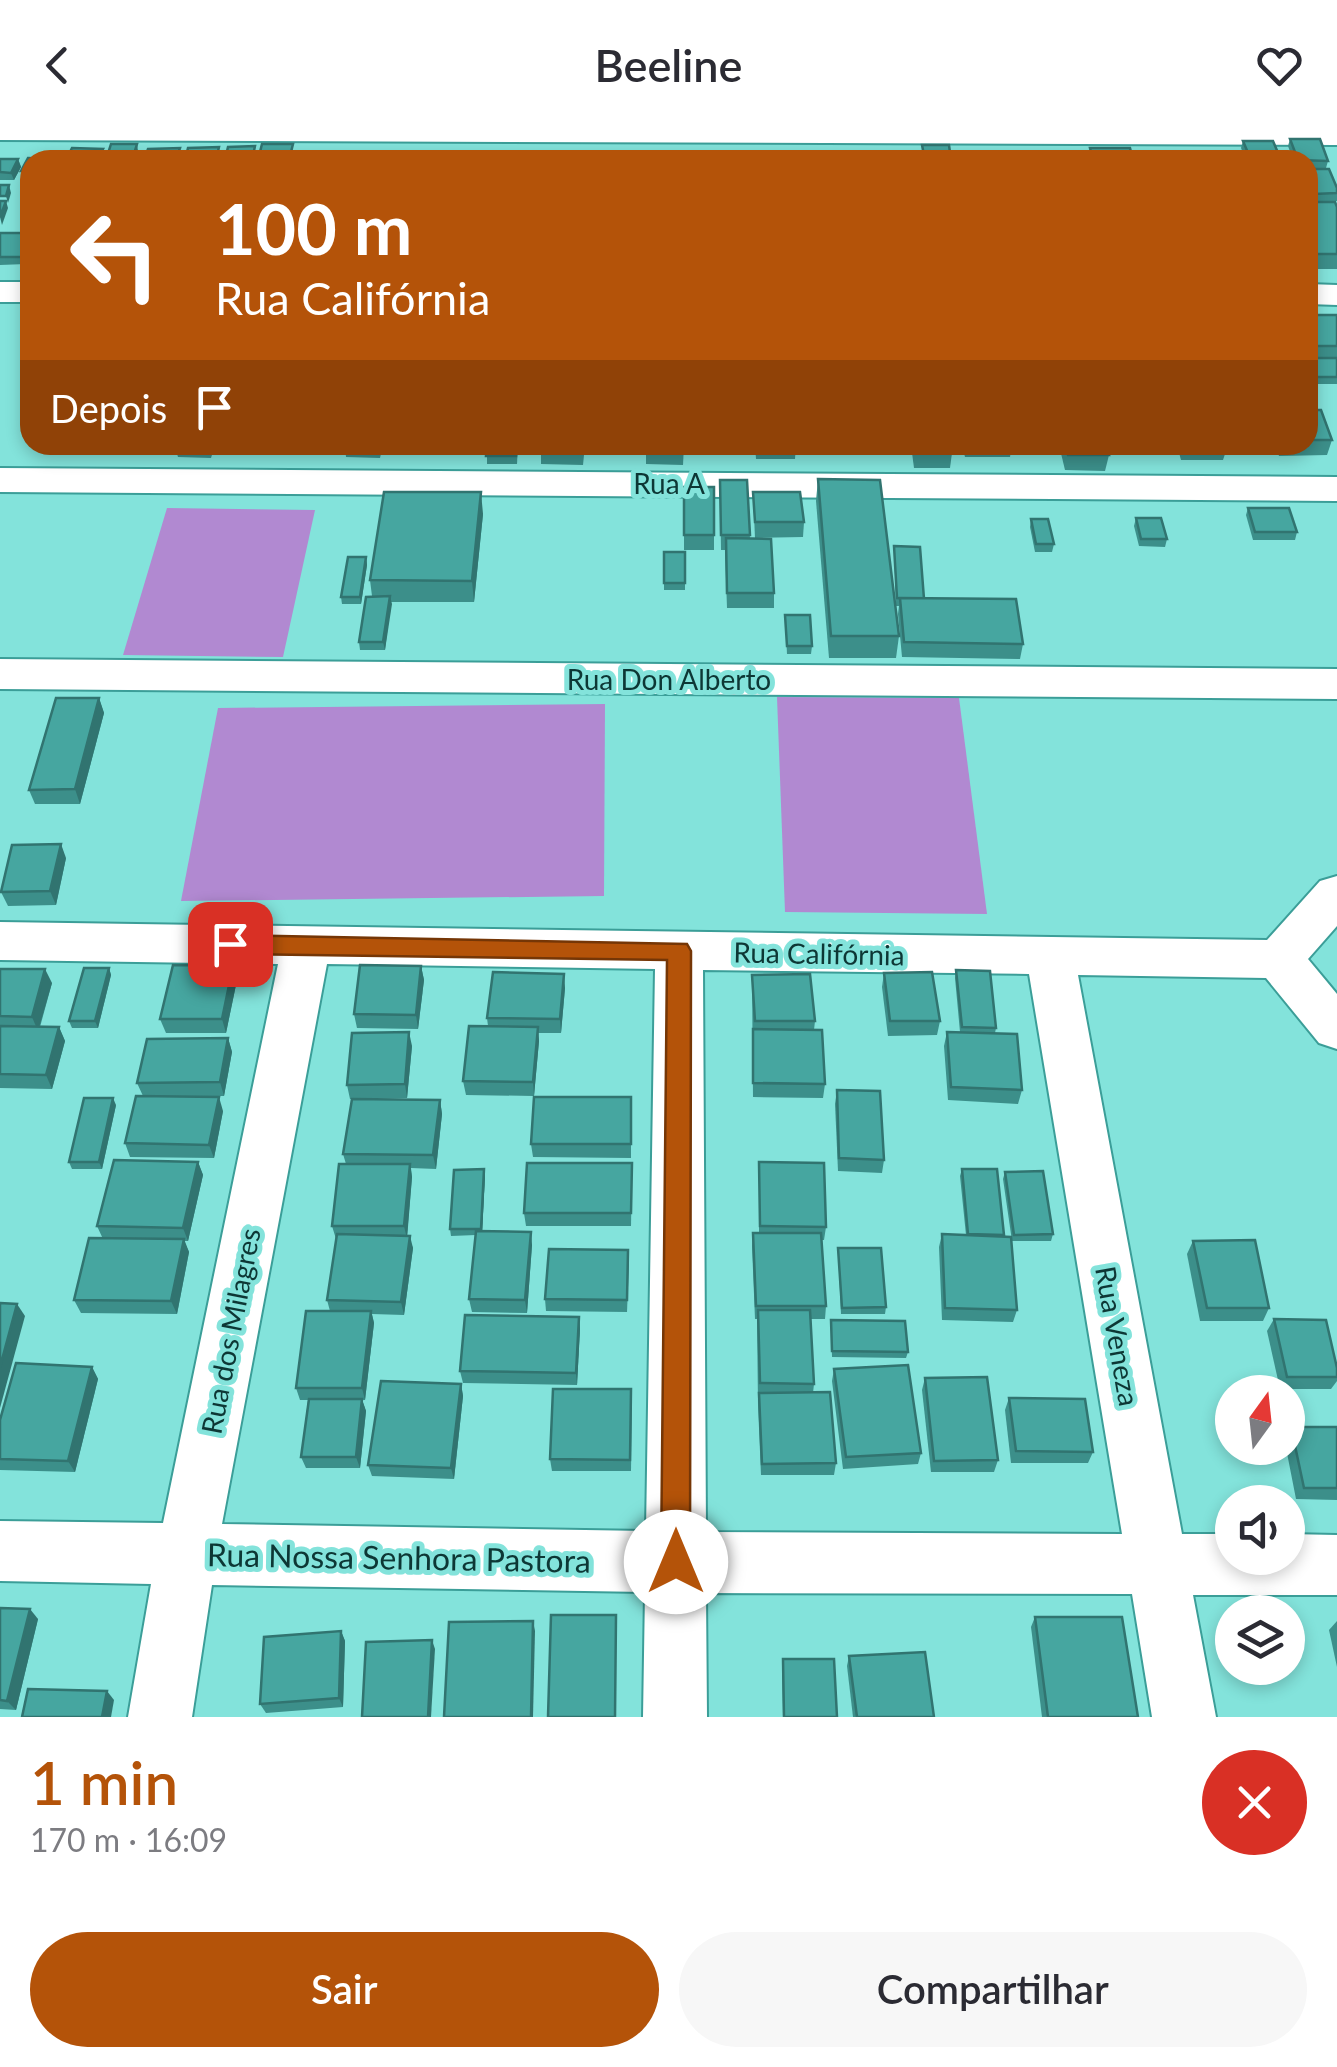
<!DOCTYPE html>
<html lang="pt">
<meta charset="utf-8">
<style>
:root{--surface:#fff;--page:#f7f7f7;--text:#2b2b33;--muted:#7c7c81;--accent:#b45309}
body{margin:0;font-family:Lato,sans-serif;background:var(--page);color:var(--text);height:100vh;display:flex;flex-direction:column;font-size:38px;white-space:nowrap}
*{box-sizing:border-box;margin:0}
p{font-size:32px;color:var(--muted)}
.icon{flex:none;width:55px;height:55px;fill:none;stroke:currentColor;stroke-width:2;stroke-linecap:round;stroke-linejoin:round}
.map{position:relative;height:1587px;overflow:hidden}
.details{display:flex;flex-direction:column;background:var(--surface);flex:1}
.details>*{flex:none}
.hud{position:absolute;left:20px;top:20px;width:1298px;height:305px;border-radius:30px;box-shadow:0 5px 15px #0003;background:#b45309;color:#fff;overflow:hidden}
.needle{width:65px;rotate:15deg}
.controls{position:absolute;left:1215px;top:1245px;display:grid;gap:20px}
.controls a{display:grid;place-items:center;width:90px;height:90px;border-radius:50%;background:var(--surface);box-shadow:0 5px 15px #0003;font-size:50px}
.pin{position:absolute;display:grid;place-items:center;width:85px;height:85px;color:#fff;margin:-42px;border-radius:20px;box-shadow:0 5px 15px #0006}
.me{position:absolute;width:110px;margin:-55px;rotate:0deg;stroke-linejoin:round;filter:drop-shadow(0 0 8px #0008)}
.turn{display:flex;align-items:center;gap:35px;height:210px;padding:0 30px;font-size:45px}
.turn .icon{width:130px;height:130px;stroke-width:2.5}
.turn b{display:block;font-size:70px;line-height:85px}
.then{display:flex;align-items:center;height:95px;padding:0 30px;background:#0003;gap:20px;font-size:38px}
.round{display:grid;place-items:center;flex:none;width:105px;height:105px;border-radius:52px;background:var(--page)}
.head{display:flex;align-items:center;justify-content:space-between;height:170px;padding:0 30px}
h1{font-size:60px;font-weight:600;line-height:75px;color:var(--accent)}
.action{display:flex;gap:20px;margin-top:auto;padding:20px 30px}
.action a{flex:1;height:115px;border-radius:60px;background:var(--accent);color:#fff;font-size:40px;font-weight:600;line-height:115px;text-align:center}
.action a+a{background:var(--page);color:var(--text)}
header{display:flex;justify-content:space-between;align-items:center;height:130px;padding:0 30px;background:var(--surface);font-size:45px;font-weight:600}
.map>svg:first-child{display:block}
.green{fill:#b189d1}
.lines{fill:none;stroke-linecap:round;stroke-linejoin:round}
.street-casing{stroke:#3b9e98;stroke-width:4}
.street{fill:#fff;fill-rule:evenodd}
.wall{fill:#3c8f8a}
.shaded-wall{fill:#317470}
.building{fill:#46a6a0;stroke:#317470;stroke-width:2.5}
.route{fill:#b45309;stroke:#753606;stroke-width:2.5}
.labels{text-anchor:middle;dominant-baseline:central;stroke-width:10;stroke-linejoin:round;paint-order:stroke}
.street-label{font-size:28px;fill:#0d3735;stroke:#83e3db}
.near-street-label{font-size:32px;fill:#0d3735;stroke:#83e3db}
</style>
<header><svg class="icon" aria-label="back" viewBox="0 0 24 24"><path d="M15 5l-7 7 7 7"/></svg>Beeline<svg class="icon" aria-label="heart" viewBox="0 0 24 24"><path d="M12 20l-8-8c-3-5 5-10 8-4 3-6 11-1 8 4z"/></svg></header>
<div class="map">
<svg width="1337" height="1587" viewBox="0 0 1337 1587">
<rect width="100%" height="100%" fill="#83e3db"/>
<!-- green -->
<g class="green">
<polygon points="167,378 315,380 283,527 123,525"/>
<polygon points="777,567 959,568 987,784 785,782"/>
<polygon points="605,574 604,766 181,771 218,578"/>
</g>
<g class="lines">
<defs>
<g id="street">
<polygon points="0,0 1337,0 1337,15 0,10"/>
<rect x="0" y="152" width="30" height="20"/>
<polygon points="1308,154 1337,155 1337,175 1308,174"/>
<polygon points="0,338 1337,347 1337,371 0,362"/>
<polygon points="0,529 1337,539 1337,569 0,559"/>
<path d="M1337,746V796L1308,829L1337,864V919L1319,913L1266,848L1078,845L1182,1404H1232V1428H1288V1404L1337,1405V1465H1193L1216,1587H1152L1132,1464L706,1463L707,1587H643L645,1462L212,1455L192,1587H128L151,1454L0,1451V1391L163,1393L278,834L0,830V792L1267,810L1320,751ZM327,834L655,839L646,1401L222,1394ZM703,840L1029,844L1122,1404L706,1402Z"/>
</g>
</defs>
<!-- street casing -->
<use href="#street" class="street-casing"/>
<!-- street -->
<use href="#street" class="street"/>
</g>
<!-- wall -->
<g class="wall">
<polygon points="1290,9 1328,31 1326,38 1308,38 1308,30 1293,30 1288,16"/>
<polygon points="1243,11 1281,30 1246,30 1241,18"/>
<polygon points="28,28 59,29 60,30 30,30 30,48 23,48 21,41"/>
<polygon points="0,29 18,29 21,37 14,50 0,50"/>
<polygon points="1308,39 1337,58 1337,71 1312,71 1308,61"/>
<polygon points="1308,72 1337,77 1337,139 1308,139"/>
<polygon points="0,103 30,103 30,123 26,134 0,135"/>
<rect x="1308" y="185" width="29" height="69"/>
<polygon points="1308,280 1332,310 1327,325 1279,326 1275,315 1308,315"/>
<polygon points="67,315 117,315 114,324 70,324"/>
<polygon points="215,315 211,328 178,327 176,320"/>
<polygon points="345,315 383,315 380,328 346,327"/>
<polygon points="487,315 518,315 517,334 487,334"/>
<polygon points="541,315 585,315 583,335 541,334"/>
<polygon points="646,315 684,315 683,335 646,334"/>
<rect x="699" y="315" width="41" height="10"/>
<polygon points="755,315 796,315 795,329 756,329"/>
<polygon points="911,315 951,315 952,323 950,338 914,338"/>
<polygon points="962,315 1012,315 1010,327 965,327"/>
<polygon points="1059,315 1106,315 1109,325 1105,341 1065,340"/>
<polygon points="1177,315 1228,315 1223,330 1181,330"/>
<polygon points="818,349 899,506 896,528 829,528 816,371"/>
<polygon points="720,350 747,350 750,409 774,463 774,478 727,478 725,420 721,420"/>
<rect x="684" y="357" width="30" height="63"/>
<polygon points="753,362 804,392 803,407 755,408"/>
<polygon points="1248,378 1297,402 1295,410 1253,410 1246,385"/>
<polygon points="483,384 474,472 391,472 385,520 360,520 359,512 372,466 370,450"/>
<polygon points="1136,388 1167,409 1165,417 1139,416 1134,396"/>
<polygon points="1031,389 1054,414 1052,422 1035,422 1030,397"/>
<polygon points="894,416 924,469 1023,514 1020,529 902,527 898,484 899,476 896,476"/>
<rect x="664" y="422" width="21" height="38"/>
<polygon points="366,427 367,435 361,474 342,474 341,467"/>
<polygon points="785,485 812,516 811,524 787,524"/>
<polygon points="99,568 104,583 80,674 35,674 29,660"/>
<polygon points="66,728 56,775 8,776 1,762"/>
<polygon points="233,836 237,850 226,903 166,903 160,889"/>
<polygon points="421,836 424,850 418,899 357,898 354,884"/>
<polygon points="109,838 111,845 98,898 72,898 69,891"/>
<polygon points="0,839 52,853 40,897 59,897 65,911 52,959 0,958"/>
<polygon points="956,840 996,898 995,903 1022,960 1018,974 948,970 944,916 947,902 960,902 955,848"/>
<polygon points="884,843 940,891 937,905 888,906 882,857"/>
<polygon points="752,845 815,891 814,900 825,954 823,968 753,967"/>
<polygon points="565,858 561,903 538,903 539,911 534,966 466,965 463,951 488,896 487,888"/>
<polygon points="228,908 232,922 224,966 147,966 223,981 214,1028 130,1027 125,1013 143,966 137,953"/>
<polygon points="412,916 407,968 356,969 440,970 442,984 436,1039 411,1038 412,1047 407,1105 413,1118 404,1185 372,1184 374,1193 365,1270 362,1270 366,1281 360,1338 306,1338 301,1327 308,1270 300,1270 296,1258 330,1181 327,1170 336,1109 332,1096 346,1034 343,1024 352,969 350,969 347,955"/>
<polygon points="837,960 884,1030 882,1043 838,1041 835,974"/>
<polygon points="631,967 631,1028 533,1027 531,1014"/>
<polygon points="116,975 102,1039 72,1039 69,1032"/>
<polygon points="198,1032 203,1045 188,1111 184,1111 189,1122 177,1184 81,1183 74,1170 103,1109 97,1096"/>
<polygon points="759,1032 826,1097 824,1110 822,1110 826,1176 825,1189 811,1189 814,1254 813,1263 836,1333 834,1345 761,1345 758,1275 757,1189 755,1189 752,1116 753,1103 759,1103"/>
<polygon points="632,1033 631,1096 526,1096 524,1083"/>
<polygon points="962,1039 1004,1105 1017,1180 1013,1192 942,1190 939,1117 942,1104 966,1105 960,1046"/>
<polygon points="1005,1042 1053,1104 1051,1111 1012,1111 1003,1049"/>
<polygon points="485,1046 482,1101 532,1115 527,1183 472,1182 469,1169 476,1105 451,1106 450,1099"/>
<polygon points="1193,1111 1269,1178 1263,1191 1200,1191 1187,1124"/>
<polygon points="838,1118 886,1177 885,1184 841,1184"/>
<polygon points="629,1133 627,1182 546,1181 545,1169"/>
<polygon points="579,1187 580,1199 577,1255 463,1253 460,1241"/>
<polygon points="1274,1189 1337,1238 1337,1251 1331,1259 1280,1259 1267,1201"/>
<polygon points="831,1190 908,1222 906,1228 832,1227"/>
<polygon points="92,1237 98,1249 75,1342 0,1340 0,1290"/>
<polygon points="834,1239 921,1323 918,1334 843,1339 832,1251"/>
<polygon points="925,1248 998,1330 994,1342 931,1342 922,1260"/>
<polygon points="461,1254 463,1266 454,1349 372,1346 368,1335"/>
<polygon points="1009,1268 1093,1322 1088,1333 1011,1333 1005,1280"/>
<polygon points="632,1271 631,1341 552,1341 550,1329"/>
<polygon points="1291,1297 1337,1297 1337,1370 1296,1369 1286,1318 1288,1318 1288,1303"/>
<polygon points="0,1478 38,1489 16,1580 0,1579"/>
<polygon points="1035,1487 1138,1587 1042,1587 1031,1497"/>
<polygon points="1337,1491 1337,1537 1329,1500"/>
<polygon points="341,1501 345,1511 343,1577 266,1583 260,1574"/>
<polygon points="849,1526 934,1587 853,1587 847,1536"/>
<polygon points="783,1529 837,1587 783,1587 782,1539"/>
</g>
<!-- shaded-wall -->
<g class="shaded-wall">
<polygon points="137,14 138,21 136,30 132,30"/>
<polygon points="103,19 105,26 103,30 97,30"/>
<polygon points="18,29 21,37 14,50 11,43"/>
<polygon points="9,55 11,63 8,73 6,66"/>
<polygon points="6,71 8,78 2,95 0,87"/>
<polygon points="30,109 30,123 26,134 24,127"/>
<polygon points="481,362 483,384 474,472 472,451"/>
<polygon points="366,427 367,435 361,474 360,467"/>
<polygon points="390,466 392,474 385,520 383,512"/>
<polygon points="99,568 104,583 80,674 75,659"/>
<polygon points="61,714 66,728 56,775 50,761"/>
<polygon points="233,836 237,850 226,903 222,889"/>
<polygon points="421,836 424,850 418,899 416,885"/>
<polygon points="109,838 111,845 98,898 95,891"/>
<polygon points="45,839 52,853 38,901 32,887"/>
<polygon points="564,844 565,858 561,903 560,889"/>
<polygon points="59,897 65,911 52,959 46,945"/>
<polygon points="538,897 539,911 534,966 533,952"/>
<polygon points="409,902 412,916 407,968 405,954"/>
<polygon points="228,908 232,922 224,966 220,952"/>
<polygon points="219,967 223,981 214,1028 209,1015"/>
<polygon points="113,968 116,975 102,1039 99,1032"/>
<polygon points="440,970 442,984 436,1039 433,1025"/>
<polygon points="198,1032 203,1045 188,1111 183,1098"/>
<polygon points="410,1034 412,1047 407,1109 404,1096"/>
<polygon points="484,1039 485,1046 482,1105 481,1099"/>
<polygon points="531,1102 532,1115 527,1183 525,1170"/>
<polygon points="410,1106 413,1118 404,1185 401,1172"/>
<polygon points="184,1109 189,1122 177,1184 171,1171"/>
<polygon points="17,1174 25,1186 0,1278 0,1237"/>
<polygon points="371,1181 374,1193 365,1270 362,1258"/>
<polygon points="579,1187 580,1199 577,1255 576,1243"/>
<polygon points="92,1237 98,1249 75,1342 68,1331"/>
<polygon points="461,1254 463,1266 454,1349 451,1338"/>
<polygon points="362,1269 366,1281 360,1338 356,1327"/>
<polygon points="30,1479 38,1489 16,1580 7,1571"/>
<polygon points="533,1491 535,1501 533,1587 531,1587"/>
<polygon points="341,1501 345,1511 343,1577 339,1568"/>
<polygon points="432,1510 435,1519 431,1587 428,1587"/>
<polygon points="107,1561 114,1570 111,1587 102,1587"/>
</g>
<!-- building -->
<g class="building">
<polygon points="1290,9 1320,9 1328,31 1298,30"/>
<polygon points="1243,11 1273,11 1281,30 1251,30"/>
<polygon points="111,14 137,14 132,30 106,30"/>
<polygon points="262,14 293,14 289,30 258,30"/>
<polygon points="922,15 949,15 951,30 925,30"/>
<polygon points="255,16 252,30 225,30 228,17"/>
<polygon points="219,17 216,30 185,30 188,18"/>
<polygon points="72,18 103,19 97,30 66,30"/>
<polygon points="180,18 176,30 144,30 148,19"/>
<polygon points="1090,18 1130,18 1133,30 1093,30"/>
<polygon points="385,22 422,22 422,30 384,30"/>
<polygon points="555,23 582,23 581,30 554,30"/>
<polygon points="435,25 464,25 463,30 434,30"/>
<polygon points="516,26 539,26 538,30 516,30"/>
<rect x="589" y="26" width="30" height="4"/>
<polygon points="28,28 59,29 59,30 30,30 30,41 21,41"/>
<polygon points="0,29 18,29 11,43 0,42"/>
<polygon points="1308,39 1329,39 1337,58 1337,63 1314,64 1308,49"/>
<polygon points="0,55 9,55 6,66 0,66"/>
<polygon points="0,71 6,71 0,87"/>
<polygon points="1308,72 1335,72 1337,77 1337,124 1310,124 1308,117"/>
<polygon points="0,103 30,103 30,109 24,127 0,127"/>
<rect x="1308" y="185" width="29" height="31"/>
<rect x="1308" y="228" width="29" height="19"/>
<polygon points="1308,280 1321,280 1332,310 1308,310"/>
<polygon points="178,315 211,315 210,320 176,320"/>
<polygon points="345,315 380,315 379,320 344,319"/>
<polygon points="487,315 517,315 516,326 486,326"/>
<polygon points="541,315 583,315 582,320 540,319"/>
<polygon points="646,315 684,315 683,320 645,319"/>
<polygon points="915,315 951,315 952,323 916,323"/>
<polygon points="1066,315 1106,315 1109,325 1068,325"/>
<polygon points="818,349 880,350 899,506 831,506"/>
<polygon points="720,350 747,350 750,405 721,405"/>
<rect x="684" y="357" width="30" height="48"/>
<polygon points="384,362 481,362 472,451 370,450"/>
<polygon points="753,362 800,362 804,392 755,392"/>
<polygon points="1248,378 1289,378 1297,402 1255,402"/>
<polygon points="1136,388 1161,388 1167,409 1141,409"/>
<polygon points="1031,389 1048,389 1054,414 1036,414"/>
<polygon points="726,408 771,409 774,463 727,463"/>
<polygon points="894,416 920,417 924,469 897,468"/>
<rect x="664" y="422" width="21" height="31"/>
<polygon points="348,427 366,427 360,467 341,467"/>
<polygon points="390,466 383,512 359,512 366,467"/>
<polygon points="900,468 1016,469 1023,514 904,512"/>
<polygon points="785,485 810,485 812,516 787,516"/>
<polygon points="56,568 99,568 75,659 29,660"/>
<polygon points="61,714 50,761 1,762 12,715"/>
<polygon points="173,835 233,836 222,889 160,889"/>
<polygon points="360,835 421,836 416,885 354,884"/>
<polygon points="84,838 109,838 95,891 69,891"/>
<polygon points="0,839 45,839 32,887 0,886"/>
<polygon points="956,840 990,841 996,898 962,897"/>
<polygon points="493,842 564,844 560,889 487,888"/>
<polygon points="932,842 940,891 890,891 884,843"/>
<polygon points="810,844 815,891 755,891 752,845"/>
<polygon points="0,896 59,897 46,945 0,944"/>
<polygon points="469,896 538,897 533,952 463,951"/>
<polygon points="753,899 822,900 825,954 753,953"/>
<polygon points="409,902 405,954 347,955 352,903"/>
<polygon points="947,902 1017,904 1022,960 951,957"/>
<polygon points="228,908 220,952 137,953 147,909"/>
<polygon points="837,960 880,961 884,1030 839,1028"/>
<polygon points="136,966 219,967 209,1015 125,1013"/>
<polygon points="534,967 631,967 631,1014 531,1014"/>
<polygon points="84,968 113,968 99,1032 69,1032"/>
<polygon points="352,969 440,970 433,1025 343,1024"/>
<polygon points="114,1030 198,1032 183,1098 97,1096"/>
<polygon points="759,1032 824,1033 826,1097 760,1096"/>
<polygon points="527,1033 632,1033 631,1083 524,1083"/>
<polygon points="339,1034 410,1034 404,1096 332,1096"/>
<polygon points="484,1039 481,1099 450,1099 454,1040"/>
<polygon points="962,1039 997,1039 1004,1105 968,1104"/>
<polygon points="1043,1041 1053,1104 1014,1105 1005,1042"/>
<polygon points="476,1101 531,1102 525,1170 469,1169"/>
<polygon points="753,1103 821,1103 826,1176 756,1176"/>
<polygon points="337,1104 410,1106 401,1172 327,1170"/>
<polygon points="942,1104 1011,1107 1017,1180 945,1178"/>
<polygon points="89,1108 184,1109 171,1171 74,1170"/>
<polygon points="1255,1110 1269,1178 1207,1178 1193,1111"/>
<polygon points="838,1118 881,1118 886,1177 842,1178"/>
<polygon points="549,1119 628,1120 627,1170 545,1169"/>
<polygon points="0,1173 17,1174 0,1237"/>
<polygon points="758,1180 810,1180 814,1254 760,1253"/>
<polygon points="306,1181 371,1181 362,1258 296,1258"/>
<polygon points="465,1185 579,1187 576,1243 460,1241"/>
<polygon points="1274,1189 1326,1190 1337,1238 1337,1247 1287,1247"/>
<polygon points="831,1190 905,1191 908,1222 832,1221"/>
<polygon points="16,1233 92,1237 68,1331 0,1329 0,1290"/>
<polygon points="908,1235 921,1323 846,1327 834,1239"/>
<polygon points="987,1247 998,1330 934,1331 925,1248"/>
<polygon points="381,1251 461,1254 451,1338 368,1335"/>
<polygon points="553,1259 631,1259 630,1330 550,1329"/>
<polygon points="830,1262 836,1333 762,1334 759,1263"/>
<polygon points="1009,1268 1085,1269 1093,1322 1016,1321"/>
<polygon points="309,1269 362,1269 356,1327 301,1327"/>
<polygon points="1291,1297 1337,1297 1337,1358 1304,1358"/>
<polygon points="0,1478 30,1479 7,1571 0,1570"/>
<polygon points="551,1485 616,1485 615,1587 548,1587"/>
<polygon points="1035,1487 1122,1487 1138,1587 1048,1587"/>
<polygon points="533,1491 531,1587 444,1587 449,1492"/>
<polygon points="341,1501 339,1568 260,1574 264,1507"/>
<polygon points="432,1510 428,1587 362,1587 366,1512"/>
<polygon points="925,1522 934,1587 857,1587 849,1526"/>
<polygon points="783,1529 834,1529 837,1587 784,1587"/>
<polygon points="28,1559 107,1561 102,1587 22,1587"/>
</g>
<!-- route -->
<polygon class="route" points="230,805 687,814 691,821 690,1432 686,1443 676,1447 665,1443 661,1432 667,830 230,824 218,814"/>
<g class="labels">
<!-- street labels -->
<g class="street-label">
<text x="669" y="353">Rua A</text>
<text x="669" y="549">Rua Don Alberto</text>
<text transform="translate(819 823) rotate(1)">Rua Califórnia</text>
<text transform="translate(230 1201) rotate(-79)">Rua dos Milagres</text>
<text transform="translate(1118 1206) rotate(80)">Rua Veneza</text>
</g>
<!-- near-street labels -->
<g class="near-street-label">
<text transform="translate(399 1427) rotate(1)">Rua Nossa Senhora Pastora</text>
</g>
</g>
</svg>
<div class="controls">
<a><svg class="needle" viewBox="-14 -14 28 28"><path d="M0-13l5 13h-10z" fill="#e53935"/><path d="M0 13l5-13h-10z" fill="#7c7c81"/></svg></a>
<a><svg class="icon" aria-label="sound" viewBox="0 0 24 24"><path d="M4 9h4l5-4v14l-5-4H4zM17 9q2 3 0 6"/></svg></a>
<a><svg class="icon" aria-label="layers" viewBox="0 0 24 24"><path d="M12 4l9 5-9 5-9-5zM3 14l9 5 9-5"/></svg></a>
</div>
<div class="pin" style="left:230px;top:814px;background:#d93025"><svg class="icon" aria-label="arrive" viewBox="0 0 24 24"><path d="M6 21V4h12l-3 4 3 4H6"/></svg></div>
<svg class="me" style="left:676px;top:1432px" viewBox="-20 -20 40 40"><circle r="19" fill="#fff"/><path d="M0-13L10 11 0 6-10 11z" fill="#b45309"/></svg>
<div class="hud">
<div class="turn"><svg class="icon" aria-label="left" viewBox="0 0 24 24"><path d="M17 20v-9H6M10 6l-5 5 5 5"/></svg><div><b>100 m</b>Rua Califórnia</div></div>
<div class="then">Depois<svg class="icon" aria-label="arrive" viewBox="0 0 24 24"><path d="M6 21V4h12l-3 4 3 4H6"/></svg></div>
</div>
</div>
<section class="details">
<div class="head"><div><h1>1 min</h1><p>170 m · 16:09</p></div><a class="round" style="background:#d93025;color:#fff"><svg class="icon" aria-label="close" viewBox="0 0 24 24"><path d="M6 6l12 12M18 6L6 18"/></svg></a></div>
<div class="action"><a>Sair</a><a>Compartilhar</a></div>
</section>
